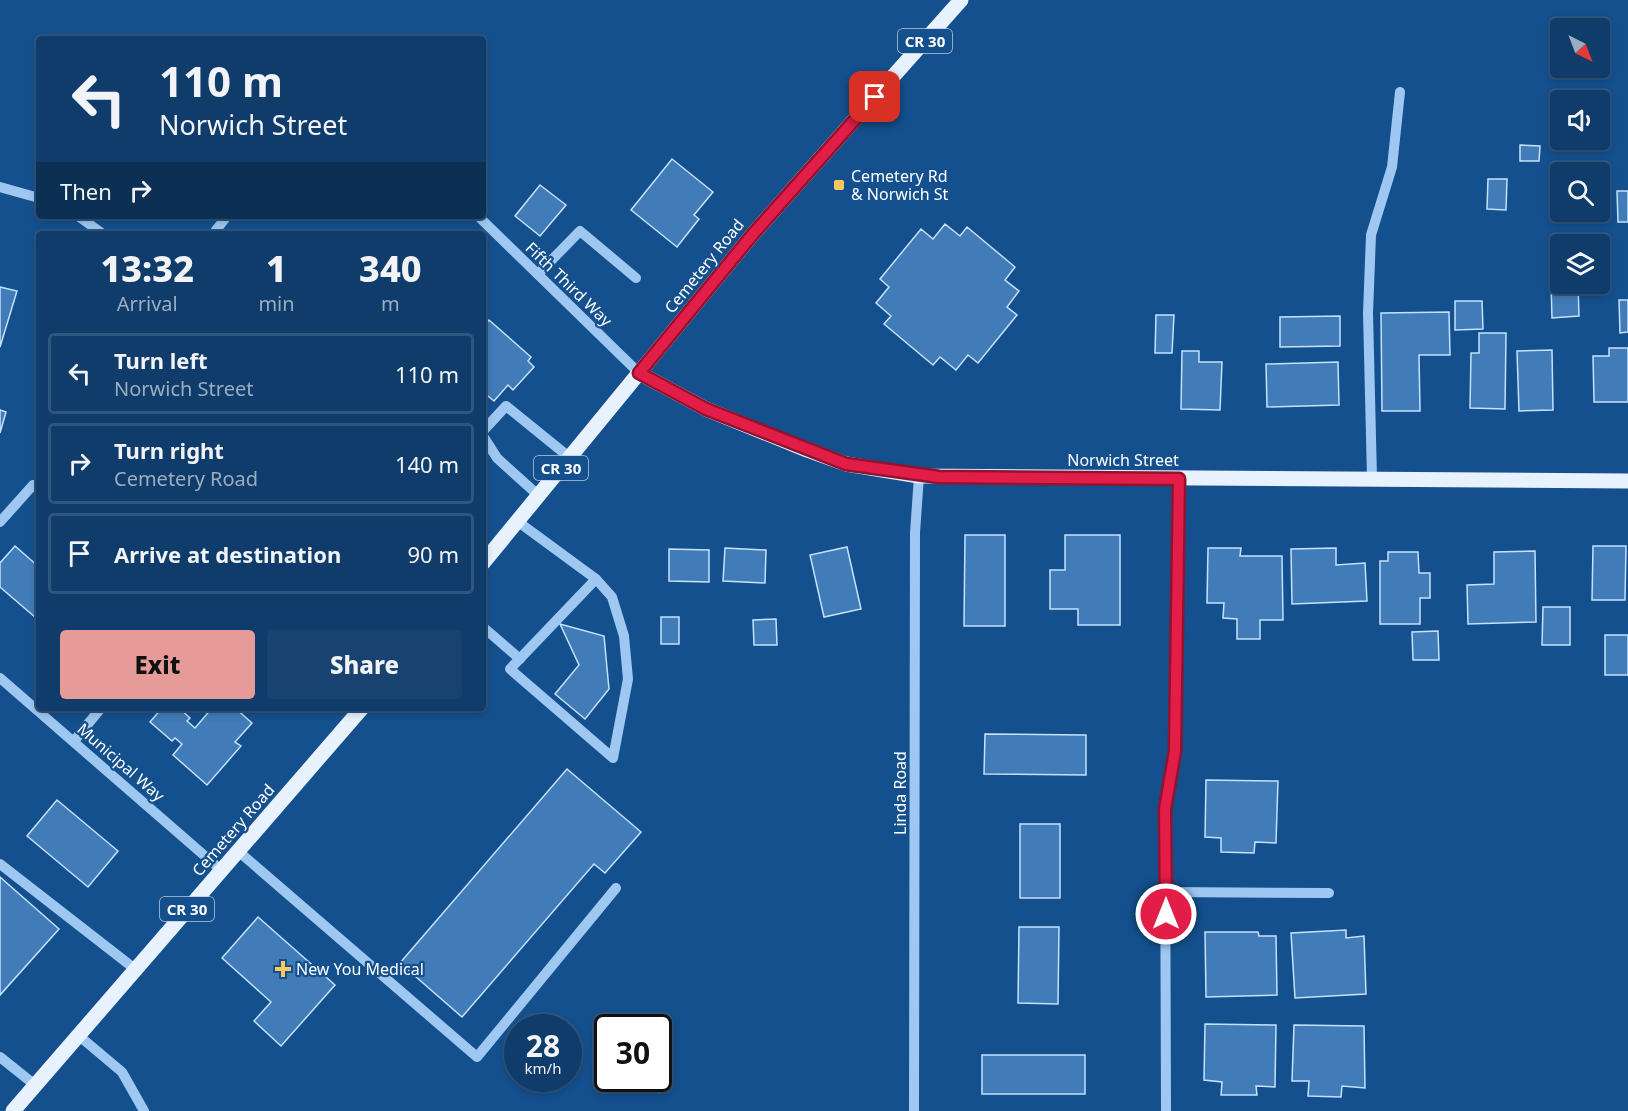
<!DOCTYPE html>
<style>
:root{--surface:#0f3c6a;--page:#184370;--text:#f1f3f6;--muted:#9badc1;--line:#2f567e;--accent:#e69b98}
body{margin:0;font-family:"Noto Sans",sans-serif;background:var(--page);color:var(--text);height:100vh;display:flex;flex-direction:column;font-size:22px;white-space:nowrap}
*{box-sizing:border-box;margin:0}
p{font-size:20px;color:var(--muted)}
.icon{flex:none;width:33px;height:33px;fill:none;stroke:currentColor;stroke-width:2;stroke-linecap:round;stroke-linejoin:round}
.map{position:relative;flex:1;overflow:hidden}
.details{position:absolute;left:36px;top:231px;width:450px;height:480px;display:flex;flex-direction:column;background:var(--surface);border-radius:6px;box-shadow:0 3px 9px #0003,0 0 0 2px var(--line)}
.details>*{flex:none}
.banner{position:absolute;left:36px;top:36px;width:450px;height:183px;border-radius:6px;box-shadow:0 3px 9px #0003,0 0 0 2px var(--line);background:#0f3c6a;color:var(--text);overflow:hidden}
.needle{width:39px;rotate:138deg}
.fabs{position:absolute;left:1550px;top:18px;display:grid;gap:12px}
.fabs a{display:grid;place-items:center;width:60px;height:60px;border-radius:6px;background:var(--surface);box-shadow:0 3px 9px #0003,0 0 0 2px var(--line);font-size:30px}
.speed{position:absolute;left:504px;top:1014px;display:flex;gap:12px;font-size:30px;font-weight:700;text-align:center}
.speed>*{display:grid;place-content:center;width:78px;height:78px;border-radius:50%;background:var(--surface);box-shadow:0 3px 9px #0003,0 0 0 2px var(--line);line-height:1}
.speed small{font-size:15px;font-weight:400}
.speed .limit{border:3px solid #111;border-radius:9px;background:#fff;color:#111}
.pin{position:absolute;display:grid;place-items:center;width:51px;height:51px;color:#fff;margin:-26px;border-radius:12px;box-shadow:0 3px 9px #0006}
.me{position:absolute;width:66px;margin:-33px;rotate:0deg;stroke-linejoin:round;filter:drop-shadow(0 0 4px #0008)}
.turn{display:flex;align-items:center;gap:21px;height:126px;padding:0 24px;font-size:27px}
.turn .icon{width:78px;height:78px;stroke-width:2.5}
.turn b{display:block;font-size:42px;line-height:51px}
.then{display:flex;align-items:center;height:57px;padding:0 24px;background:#0003;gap:12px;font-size:22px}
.eta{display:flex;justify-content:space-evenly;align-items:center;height:102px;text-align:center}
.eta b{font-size:36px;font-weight:800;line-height:42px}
.cta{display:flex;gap:12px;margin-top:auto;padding:12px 24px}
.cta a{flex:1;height:69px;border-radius:6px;background:var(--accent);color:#111;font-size:24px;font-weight:800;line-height:69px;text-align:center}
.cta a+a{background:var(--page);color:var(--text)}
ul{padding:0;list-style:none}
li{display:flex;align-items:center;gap:18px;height:81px;margin:0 12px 9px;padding:0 12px;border:3px solid var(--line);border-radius:6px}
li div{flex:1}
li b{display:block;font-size:22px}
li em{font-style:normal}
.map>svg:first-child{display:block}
.water{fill:#386592;stroke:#90c4f4;stroke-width:1.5}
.building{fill:#417cb9;stroke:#c5e1fc;stroke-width:1.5}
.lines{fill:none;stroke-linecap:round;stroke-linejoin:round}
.minor{stroke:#9ec8f1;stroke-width:10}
.major{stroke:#e8f2ff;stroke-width:15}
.route-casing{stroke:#92132f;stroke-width:15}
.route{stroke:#e11d48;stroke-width:10}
.poi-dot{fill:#ffc85e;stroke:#14508e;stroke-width:2}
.labels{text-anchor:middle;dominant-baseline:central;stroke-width:4.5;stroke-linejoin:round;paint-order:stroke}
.shield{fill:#14508e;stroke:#b8cadd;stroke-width:1.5}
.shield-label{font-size:15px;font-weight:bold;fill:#fff}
.poi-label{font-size:16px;fill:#fff;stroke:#14508e;text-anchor:start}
.street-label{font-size:16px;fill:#fff;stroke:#14508e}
</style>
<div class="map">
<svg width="1628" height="1111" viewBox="0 0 1628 1111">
<rect width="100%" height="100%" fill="#14508e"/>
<!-- water -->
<polygon class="water" points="1559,178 1560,212 1579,212 1579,218 1558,217"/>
<!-- building -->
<g class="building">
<polygon points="1520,145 1540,146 1539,161 1520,161"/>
<polygon points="672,159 713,192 694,215 699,219 677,247 631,210"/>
<polygon points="1488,179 1507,179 1506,210 1487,209"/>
<polygon points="540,185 566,205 540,236 515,216"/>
<polygon points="1617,191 1628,191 1628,222 1618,222"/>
<polygon points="945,224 960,236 967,227 1015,267 1005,280 1019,291 1007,307 1017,315 978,363 968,355 956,370 940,357 933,365 884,324 891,316 876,303 889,287 880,279 921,229 933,239"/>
<polygon points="1551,284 1578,284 1579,316 1552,318"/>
<polygon points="0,287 17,291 0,347"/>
<polygon points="1619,300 1628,300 1628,332 1620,333"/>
<polygon points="1455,301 1482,301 1483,329 1455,330"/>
<polygon points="1449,312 1450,355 1419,355 1420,411 1382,411 1381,313"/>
<polygon points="1156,315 1174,315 1172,353 1155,353"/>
<polygon points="1340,316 1340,346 1280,347 1280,317"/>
<polygon points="489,320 531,357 528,361 534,367 513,390 508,385 494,401 483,392 483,327"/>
<polygon points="1479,333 1506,333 1505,409 1470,408 1471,353 1479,353"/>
<polygon points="1609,348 1628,348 1628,402 1594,402 1593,356 1609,356"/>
<polygon points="1552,350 1553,410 1519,411 1517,351"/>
<polygon points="1182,351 1199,351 1199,362 1222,362 1220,410 1181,409"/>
<polygon points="1338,362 1339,405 1267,407 1266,364"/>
<polygon points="0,410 6,412 0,433"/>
<polygon points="965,535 1005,535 1005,626 964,626"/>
<polygon points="1065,535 1120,535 1120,625 1078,625 1078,609 1050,609 1050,570 1065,570"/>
<polygon points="15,546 39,567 39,614 36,618 0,587 0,563"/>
<polygon points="1593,546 1626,546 1625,600 1592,600"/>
<polygon points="847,547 861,609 824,617 810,555"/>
<polygon points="725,548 766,550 765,583 723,581"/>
<polygon points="1208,548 1241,548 1240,556 1282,556 1283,620 1260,620 1260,639 1237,639 1237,619 1223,618 1224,603 1207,603"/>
<polygon points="1336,548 1336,565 1365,563 1367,601 1292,604 1291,549"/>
<polygon points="669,549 709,550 709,582 669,581"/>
<polygon points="1535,551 1536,622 1468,624 1467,585 1494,584 1494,552"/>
<polygon points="1388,552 1418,552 1419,573 1430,573 1430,598 1420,598 1420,624 1380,624 1380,561 1388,561"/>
<polygon points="1543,607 1570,607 1570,645 1542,645"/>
<rect x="661" y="617" width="18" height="27"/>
<polygon points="776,619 777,645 754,645 753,620"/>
<polygon points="560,624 604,636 609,689 585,719 555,694 579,665"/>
<polygon points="1438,631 1439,660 1413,660 1412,632"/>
<rect x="1605" y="635" width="23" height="40"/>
<polygon points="162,708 179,708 190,718 187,721 195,728 212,708 235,708 252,723 235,742 241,746 207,785 173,755 182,744 175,738 172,741 150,722"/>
<polygon points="985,734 1086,735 1086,775 984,774"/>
<polygon points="567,769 641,832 605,873 594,864 462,1017 400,963"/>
<polygon points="1206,780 1278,781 1276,843 1255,842 1254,853 1221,852 1221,838 1205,837"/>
<polygon points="57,800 118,851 88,887 27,836"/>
<rect x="1020" y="824" width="40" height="74"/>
<polygon points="0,877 59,929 0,995"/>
<polygon points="258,917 335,985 281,1046 254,1021 271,1002 222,958"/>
<polygon points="1019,927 1059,927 1058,1004 1018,1003"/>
<polygon points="1346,930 1346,938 1364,936 1366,994 1295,998 1291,933"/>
<polygon points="1205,932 1258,932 1259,936 1276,936 1277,995 1206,997"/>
<polygon points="1205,1024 1276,1025 1275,1087 1256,1086 1257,1095 1221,1095 1222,1082 1204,1080"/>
<polygon points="1294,1025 1364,1026 1365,1088 1342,1086 1341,1097 1308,1096 1309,1081 1292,1081"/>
<rect x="982" y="1055" width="103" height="39"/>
</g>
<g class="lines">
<!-- minor -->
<g class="minor">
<polyline points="0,187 39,198"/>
<polyline points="78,216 103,234"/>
<polyline points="478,216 639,373"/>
<polyline points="213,234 227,216"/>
<polyline points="538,274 580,231 636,278"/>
<polyline points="483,431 506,406 569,457"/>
<polyline points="483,436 497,458 538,495"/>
<polyline points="1372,478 1368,313 1371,235 1392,167 1400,92"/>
<polyline points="517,521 596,579 612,597 624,636 628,679 613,758 510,669 596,579"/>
<polyline points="0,522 33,485 39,490"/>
<polyline points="483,627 520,659"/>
<polyline points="0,678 221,870"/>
<polyline points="74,741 101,708"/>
<polyline points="238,851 477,1057 616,888"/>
<polyline points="0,864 135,969"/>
<polyline points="1166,892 1329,893"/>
<polyline points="78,1035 122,1072 144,1111"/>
<polyline points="0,1057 35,1085"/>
<polyline points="914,1111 915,533 919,476"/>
<polyline points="1166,1111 1165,809 1175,751 1179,479"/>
</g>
<!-- major -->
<g class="major">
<polyline points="639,373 706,409 807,450 846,464 919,476 1628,481"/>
<polyline points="483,563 753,234 961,0"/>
<polyline points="13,1111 362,708"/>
</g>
</g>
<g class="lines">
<defs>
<polyline id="route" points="875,97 753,234 639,373 706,409 846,464 939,477 1179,479 1175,751 1165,809 1166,914"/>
</defs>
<!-- route casing -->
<use href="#route" class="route-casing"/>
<!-- route -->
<use href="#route" class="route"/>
</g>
<!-- markers -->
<g class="poi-dot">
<rect x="833" y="179" width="12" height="12" rx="3"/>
<path d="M280 960h6v6h6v6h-6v6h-6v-6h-6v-6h6z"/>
</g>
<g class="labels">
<!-- shield labels -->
<g class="shield">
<rect x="898" y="29" width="54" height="24" rx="4.5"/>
<rect x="534" y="456" width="54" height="24" rx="4.5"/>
<rect x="160" y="897" width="54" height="24" rx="4.5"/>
</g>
<g class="shield-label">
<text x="925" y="41">CR 30</text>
<text x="561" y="468">CR 30</text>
<text x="187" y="909">CR 30</text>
</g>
<!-- poi labels -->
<g class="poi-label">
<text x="851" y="176">Cemetery Rd<tspan x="851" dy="18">&amp; Norwich St</tspan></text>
<text x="296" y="969">New You Medical</text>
</g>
<!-- street labels -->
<g class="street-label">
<text transform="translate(704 266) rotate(-51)">Cemetery Road</text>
<text transform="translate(569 284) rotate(44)">Fifth Third Way</text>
<text x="1123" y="460">Norwich Street</text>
<text transform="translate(121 762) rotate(41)">Municipal Way</text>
<text transform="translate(900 793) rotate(-90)">Linda Road</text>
<text transform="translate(233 830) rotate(-49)">Cemetery Road</text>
</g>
</g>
</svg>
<div class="fabs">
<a><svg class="needle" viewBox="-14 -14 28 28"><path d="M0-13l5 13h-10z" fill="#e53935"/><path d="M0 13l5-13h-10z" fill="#9badc1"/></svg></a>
<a><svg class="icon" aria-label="sound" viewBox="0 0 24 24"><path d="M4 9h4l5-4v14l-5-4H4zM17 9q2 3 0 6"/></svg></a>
<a><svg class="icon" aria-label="search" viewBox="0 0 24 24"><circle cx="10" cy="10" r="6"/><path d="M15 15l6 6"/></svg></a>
<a><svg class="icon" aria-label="layers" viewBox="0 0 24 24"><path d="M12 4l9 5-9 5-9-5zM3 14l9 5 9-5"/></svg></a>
</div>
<div class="speed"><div>28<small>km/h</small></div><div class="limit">30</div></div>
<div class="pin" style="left:875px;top:97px;background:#d93025"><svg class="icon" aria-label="arrive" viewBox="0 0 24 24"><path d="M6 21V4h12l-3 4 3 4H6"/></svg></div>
<svg class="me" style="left:1166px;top:914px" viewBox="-20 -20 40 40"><circle r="17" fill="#e11d48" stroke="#fff" stroke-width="3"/><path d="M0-11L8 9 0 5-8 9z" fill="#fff"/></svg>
<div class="banner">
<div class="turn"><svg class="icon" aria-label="left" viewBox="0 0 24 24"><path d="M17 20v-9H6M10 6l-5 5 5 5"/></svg><div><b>110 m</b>Norwich Street</div></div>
<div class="then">Then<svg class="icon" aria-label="right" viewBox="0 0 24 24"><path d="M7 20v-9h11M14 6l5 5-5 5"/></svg></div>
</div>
<section class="details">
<div class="eta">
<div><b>13:32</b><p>Arrival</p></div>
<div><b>1</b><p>min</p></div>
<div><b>340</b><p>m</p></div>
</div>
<ul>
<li><svg class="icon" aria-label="left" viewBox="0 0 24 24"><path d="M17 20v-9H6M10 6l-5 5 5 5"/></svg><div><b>Turn left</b><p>Norwich Street</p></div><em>110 m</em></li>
<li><svg class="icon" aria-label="right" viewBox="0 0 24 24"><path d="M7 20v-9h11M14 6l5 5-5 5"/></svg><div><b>Turn right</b><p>Cemetery Road</p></div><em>140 m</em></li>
<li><svg class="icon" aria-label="arrive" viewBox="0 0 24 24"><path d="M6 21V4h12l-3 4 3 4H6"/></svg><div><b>Arrive at destination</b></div><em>90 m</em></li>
</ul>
<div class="cta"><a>Exit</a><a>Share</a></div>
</section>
</div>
